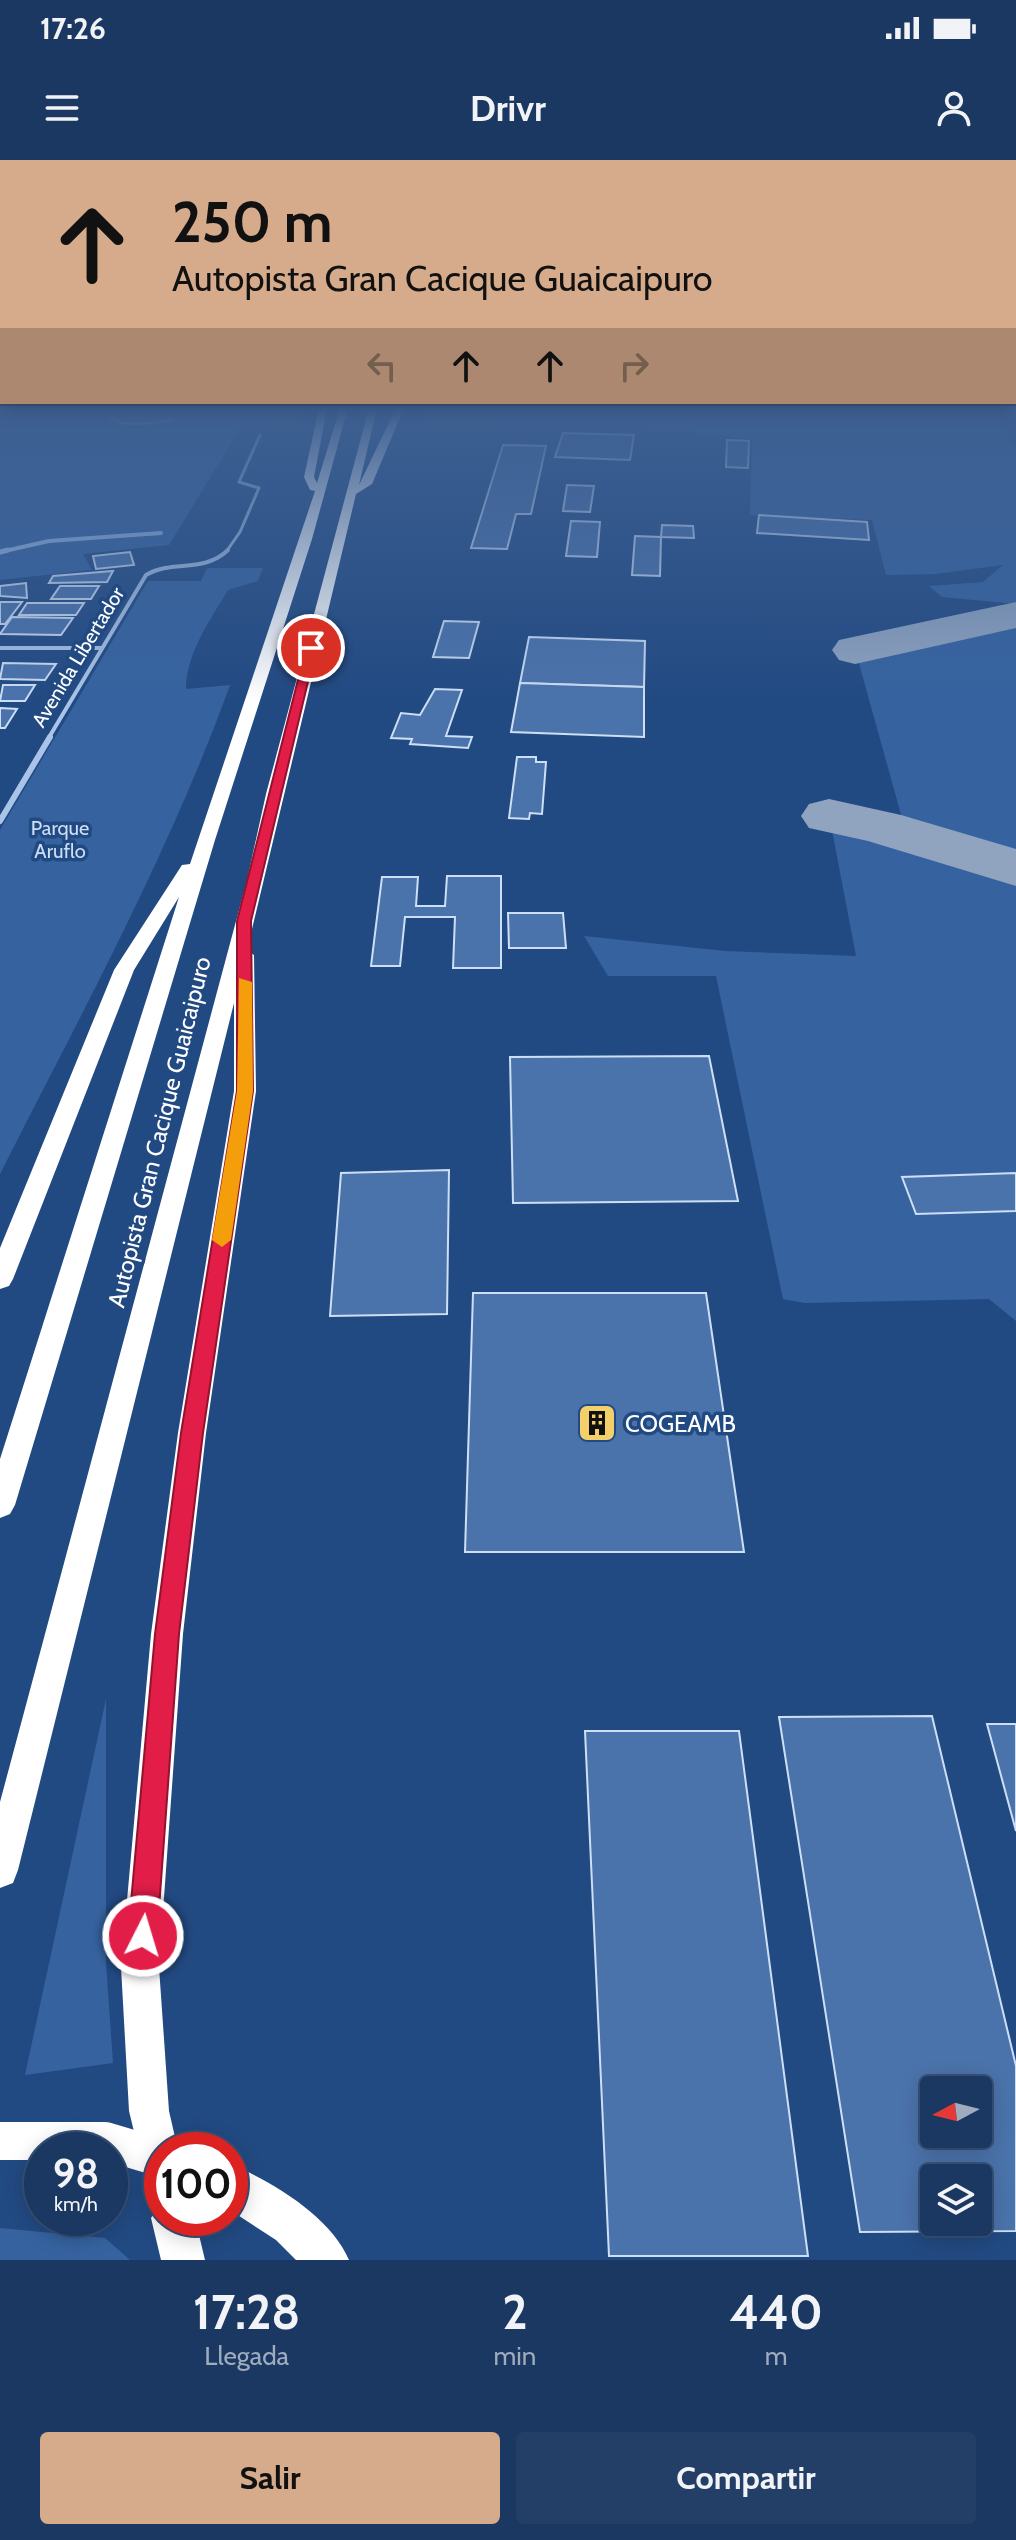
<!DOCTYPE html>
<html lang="es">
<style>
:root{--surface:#1a3862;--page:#233f68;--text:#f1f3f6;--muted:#9facbe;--line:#385277;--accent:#d6ab8b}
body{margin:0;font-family:Cabin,sans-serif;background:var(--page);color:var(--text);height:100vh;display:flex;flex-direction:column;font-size:30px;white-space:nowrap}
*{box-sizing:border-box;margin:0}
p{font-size:26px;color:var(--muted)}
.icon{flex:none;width:44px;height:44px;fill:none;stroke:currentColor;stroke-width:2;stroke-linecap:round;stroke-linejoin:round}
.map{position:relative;height:2100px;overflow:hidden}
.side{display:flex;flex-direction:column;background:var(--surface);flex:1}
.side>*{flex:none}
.guide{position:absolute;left:0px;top:0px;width:1016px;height:244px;box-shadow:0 4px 20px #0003,0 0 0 2px var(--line);background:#d6ab8b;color:#111;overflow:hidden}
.needle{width:52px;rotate:263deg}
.buttons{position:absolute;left:920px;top:1916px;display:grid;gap:16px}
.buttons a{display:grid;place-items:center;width:72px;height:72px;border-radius:8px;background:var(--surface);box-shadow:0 4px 20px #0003,0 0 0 2px var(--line);font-size:40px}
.speed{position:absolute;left:24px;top:1972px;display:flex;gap:16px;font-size:40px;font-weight:700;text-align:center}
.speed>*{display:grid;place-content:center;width:104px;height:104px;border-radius:50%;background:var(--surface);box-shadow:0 4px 20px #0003,0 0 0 2px var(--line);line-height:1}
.speed small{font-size:20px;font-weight:400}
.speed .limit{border:12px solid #d22;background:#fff;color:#111}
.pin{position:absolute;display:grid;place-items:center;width:68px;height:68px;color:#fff;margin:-34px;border:4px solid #fff;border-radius:50%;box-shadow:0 2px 8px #0007}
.me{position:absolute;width:88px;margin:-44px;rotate:5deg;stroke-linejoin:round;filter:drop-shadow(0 0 6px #0008)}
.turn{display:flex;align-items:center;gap:28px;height:168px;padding:0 40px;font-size:36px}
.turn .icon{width:104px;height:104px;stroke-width:2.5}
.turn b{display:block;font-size:56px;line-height:68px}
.lanes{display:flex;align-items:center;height:76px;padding:0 40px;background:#0003;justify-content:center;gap:40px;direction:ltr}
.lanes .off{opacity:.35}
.eta{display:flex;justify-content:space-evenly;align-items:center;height:136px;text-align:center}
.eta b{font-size:48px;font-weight:700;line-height:56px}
.action{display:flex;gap:16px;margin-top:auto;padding:16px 40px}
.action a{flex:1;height:92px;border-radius:8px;background:var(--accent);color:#111;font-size:32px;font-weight:700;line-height:92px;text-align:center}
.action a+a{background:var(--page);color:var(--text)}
.status{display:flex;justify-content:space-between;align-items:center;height:56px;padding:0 40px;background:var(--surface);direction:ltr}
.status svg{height:22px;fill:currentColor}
header{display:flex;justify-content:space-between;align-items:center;height:104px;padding:0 40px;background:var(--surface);font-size:36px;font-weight:700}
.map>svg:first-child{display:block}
.green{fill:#3663a0}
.water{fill:#46638d;stroke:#9dbfe9;stroke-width:2}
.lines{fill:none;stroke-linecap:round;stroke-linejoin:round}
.stream-far1{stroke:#9dbfe9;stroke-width:4}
.stream{stroke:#9dbfe9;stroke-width:5}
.taxiway{fill:#90a4c0;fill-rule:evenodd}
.building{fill:#4b73ab;stroke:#cddff6;stroke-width:2;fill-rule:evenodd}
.minor-far2{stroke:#a9c4e8;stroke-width:3}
.minor-far1{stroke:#a9c4e8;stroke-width:4}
.minor{stroke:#a9c4e8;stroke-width:6}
.motorway{fill:#fff;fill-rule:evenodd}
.motorway-bridge{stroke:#fff;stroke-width:38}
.route{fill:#e11d48;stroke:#92132f;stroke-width:2}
.slow{fill:#f59e0b}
.labels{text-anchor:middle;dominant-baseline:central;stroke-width:7;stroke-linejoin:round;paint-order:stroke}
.far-street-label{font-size:20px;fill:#fff;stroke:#224a82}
.far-park-label{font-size:20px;fill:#cddff6;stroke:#224a82}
.street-label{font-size:24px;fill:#fff;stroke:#224a82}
.poi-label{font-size:24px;fill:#fff;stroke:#224a82;text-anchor:start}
</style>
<div class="status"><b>17:26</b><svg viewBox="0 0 49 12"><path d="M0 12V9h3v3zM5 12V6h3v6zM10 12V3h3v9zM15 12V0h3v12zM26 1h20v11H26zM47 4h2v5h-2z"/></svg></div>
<header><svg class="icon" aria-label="menu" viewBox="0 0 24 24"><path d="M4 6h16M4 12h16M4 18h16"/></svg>Drivr<svg class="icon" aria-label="person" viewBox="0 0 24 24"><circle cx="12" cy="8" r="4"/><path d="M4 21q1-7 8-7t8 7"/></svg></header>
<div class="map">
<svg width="1016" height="2100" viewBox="0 0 1016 2100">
<rect width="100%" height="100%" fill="#224a82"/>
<!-- green -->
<g class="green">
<polygon points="0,248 301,248 295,264 240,269 169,385 83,394 92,410 0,420"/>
<polygon points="423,248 987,248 1016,288 1016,444 942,437 929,426 983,422 1003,405 936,414 886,415 872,360 750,355 752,279 685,271 432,264 423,260"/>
<path d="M207,408H263L258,421L228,430C210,460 186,494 186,529L230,525C169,694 81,854 0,1014V670L148,421H201Z"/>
<polygon points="1016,465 1016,692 902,658 858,500"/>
<polygon points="831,665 1016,723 1016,1161 989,1139 805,1143 783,1139 716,816 608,816 584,776 725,791 856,796"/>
<polygon points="106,1539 106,1803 113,1903 25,1915"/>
<polygon points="0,2068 105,2078 130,2100 0,2100"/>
</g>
<!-- water -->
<path class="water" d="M178,248L169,252L170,260C154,263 127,268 112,259C103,253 102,249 90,249C74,248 54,257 40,249Z"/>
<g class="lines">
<!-- stream-far1 -->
<polyline class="stream-far1" points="0,392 49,381 161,373"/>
<!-- stream -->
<polyline class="stream" points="0,392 8,390"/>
<!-- taxiway -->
<g class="taxiway">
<polygon points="1016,442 1016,468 855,504 839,500 832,490 839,480"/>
<polygon points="829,639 901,655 1016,689 1016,726 868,681 809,668 801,656 809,644"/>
</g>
</g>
<!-- building -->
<g class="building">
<polygon points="563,273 634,275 630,300 555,297"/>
<polygon points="727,280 749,281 748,308 726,307"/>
<polygon points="503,285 546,286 531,354 516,354 507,389 471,388"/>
<polygon points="567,325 594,326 590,352 563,351"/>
<polygon points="759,355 867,362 869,380 757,373"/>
<polygon points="571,361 600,362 597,397 566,396"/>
<polygon points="662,365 693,366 694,378 661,377"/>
<polygon points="635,376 661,377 660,416 632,415"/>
<polygon points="130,392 134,405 96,409 93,396"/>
<polygon points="113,411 107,422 49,423 53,416"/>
<polygon points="26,423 27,438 0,436 0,426"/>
<polygon points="60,426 99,426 91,439 51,439"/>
<polygon points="0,442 22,442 5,464 0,464"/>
<polygon points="27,443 84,443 76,455 19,455"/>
<polygon points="12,457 73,458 61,475 0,474"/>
<polygon points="444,461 479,462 469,498 433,497"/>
<polygon points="529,477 645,481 644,527 520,523"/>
<polygon points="3,503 56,504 45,520 0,519"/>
<polygon points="520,523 644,527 644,577 511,572"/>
<polygon points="3,525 35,525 25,541 0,541"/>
<polygon points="435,529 462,530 446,576 472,577 468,588 410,584 412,579 391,578 401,553 420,555"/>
<polygon points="0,548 17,549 5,568 0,568"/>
<polygon points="517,597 536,597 536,602 546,602 542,654 530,653 529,659 509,658"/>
<polygon points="447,716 501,716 501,808 453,808 455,757 405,757 400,806 371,806 382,717 418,717 416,746 445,746"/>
<polygon points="508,753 563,753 566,788 509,788"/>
<polygon points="709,896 738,1041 513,1043 510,897"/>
<polygon points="449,1010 447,1154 330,1156 341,1013"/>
<polygon points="1016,1013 1016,1051 916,1054 902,1017"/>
<polygon points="473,1133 706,1133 744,1392 465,1392"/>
<path d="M932,1556L1016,1906V2071L860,2072L779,1557ZM934,1930H978V1974H934ZM934,2018H978V2062H934Z"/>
<polygon points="987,1564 1016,1564 1016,1671"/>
<polygon points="585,1571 739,1571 808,2096 609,2096"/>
</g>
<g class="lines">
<!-- minor-far2 -->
<polyline class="minor-far2" points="226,392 240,372 259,328 239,322 260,275"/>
<!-- minor-far1 -->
<g class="minor-far1">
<polyline points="0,488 101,488"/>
<path d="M48,579L146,415C172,399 203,414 228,390"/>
</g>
<!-- minor -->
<polyline class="minor" points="0,661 50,577"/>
<!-- motorway -->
<g class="motorway">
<polygon points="319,248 327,248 314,317 317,323 340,248 348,248 312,379 215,680 15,1345 10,1354 0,1358 0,1299 179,737 134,810 13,1119 9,1126 0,1129 0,1088 114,810 182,705 190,704 315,331 310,330 304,317"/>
<polygon points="369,248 377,248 359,325 396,248 404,248 372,324 356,334 247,790 254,795 256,931 206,1273 183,1474 159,1807 169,1951 178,1990 162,1990 161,2027 146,2021 129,1951 121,1807 151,1474 178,1273 234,931 234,843 18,1710 13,1723 0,1728 0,1642 247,720 266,634"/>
<path d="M230,2004C272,2021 331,2057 349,2100H296L276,2080L230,2050Z"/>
<polygon points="162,2041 162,2058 195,2058 205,2100 161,2100 151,2058"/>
</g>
<!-- motorway-bridge -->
<polyline class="motorway-bridge" points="0,1981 105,1981 162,1998"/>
</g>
<!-- sky -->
<linearGradient id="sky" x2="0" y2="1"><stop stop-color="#132948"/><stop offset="0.46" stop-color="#3e6092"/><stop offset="1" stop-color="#3e6092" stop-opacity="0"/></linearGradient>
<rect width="1016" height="542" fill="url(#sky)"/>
<!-- route -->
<polygon class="route" points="311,485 316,488 251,761 253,931 203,1273 179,1474 157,1776 153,1787 143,1791 132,1787 128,1776 155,1474 181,1273 237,931 237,761 306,488"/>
<!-- slow -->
<polygon class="slow" points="239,818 252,822 253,931 231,1080 222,1087 212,1080 237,931"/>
<!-- icons -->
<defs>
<symbol id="building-square" viewBox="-11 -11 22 22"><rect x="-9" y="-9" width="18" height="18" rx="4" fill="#f4d06b" stroke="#224a82"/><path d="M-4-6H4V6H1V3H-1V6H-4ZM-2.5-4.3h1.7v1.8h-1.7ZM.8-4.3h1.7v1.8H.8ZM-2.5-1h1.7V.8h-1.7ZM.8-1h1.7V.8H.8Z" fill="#111"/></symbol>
</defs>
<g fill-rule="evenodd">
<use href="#building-square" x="575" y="1241" width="44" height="44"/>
</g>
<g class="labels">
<!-- far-street labels -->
<g class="far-street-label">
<text transform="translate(78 497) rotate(-59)">Avenida Libertador</text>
</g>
<!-- far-park labels -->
<g class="far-park-label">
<text x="60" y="668">Parque<tspan x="60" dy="23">Aruflo</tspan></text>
</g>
<!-- street labels -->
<g class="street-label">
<text transform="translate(159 972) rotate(-76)">Autopista Gran Cacique Guaicaipuro</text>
</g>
<!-- poi labels -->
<g class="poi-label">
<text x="625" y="1263">COGEAMB</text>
</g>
</g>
</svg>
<div class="buttons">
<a><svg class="needle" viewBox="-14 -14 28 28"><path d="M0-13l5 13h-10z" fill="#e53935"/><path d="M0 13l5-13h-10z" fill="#9facbe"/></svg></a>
<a><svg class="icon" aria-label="layers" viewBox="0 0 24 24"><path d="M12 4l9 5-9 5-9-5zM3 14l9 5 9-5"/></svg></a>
</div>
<div class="speed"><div>98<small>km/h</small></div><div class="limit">100</div></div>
<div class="pin" style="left:311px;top:488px;background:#d93025"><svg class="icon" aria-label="arrive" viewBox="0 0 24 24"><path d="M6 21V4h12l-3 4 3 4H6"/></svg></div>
<svg class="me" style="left:143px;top:1776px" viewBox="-20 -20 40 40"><circle r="17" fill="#e11d48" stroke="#fff" stroke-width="3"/><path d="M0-11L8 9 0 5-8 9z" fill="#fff"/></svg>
<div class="guide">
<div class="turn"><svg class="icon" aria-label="ahead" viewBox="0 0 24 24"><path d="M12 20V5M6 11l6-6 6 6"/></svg><div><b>250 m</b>Autopista Gran Cacique Guaicaipuro</div></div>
<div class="lanes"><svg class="icon off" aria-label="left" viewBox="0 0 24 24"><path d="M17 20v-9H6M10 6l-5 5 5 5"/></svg><svg class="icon" aria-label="ahead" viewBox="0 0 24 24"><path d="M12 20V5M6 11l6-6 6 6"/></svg><svg class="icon" aria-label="ahead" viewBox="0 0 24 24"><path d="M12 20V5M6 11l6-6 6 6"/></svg><svg class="icon off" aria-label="right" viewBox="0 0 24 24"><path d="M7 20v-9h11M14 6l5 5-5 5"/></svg></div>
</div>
</div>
<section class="side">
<div class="eta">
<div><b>17:28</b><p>Llegada</p></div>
<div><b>2</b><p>min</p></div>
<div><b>440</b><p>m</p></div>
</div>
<div class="action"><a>Salir</a><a>Compartir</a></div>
</section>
